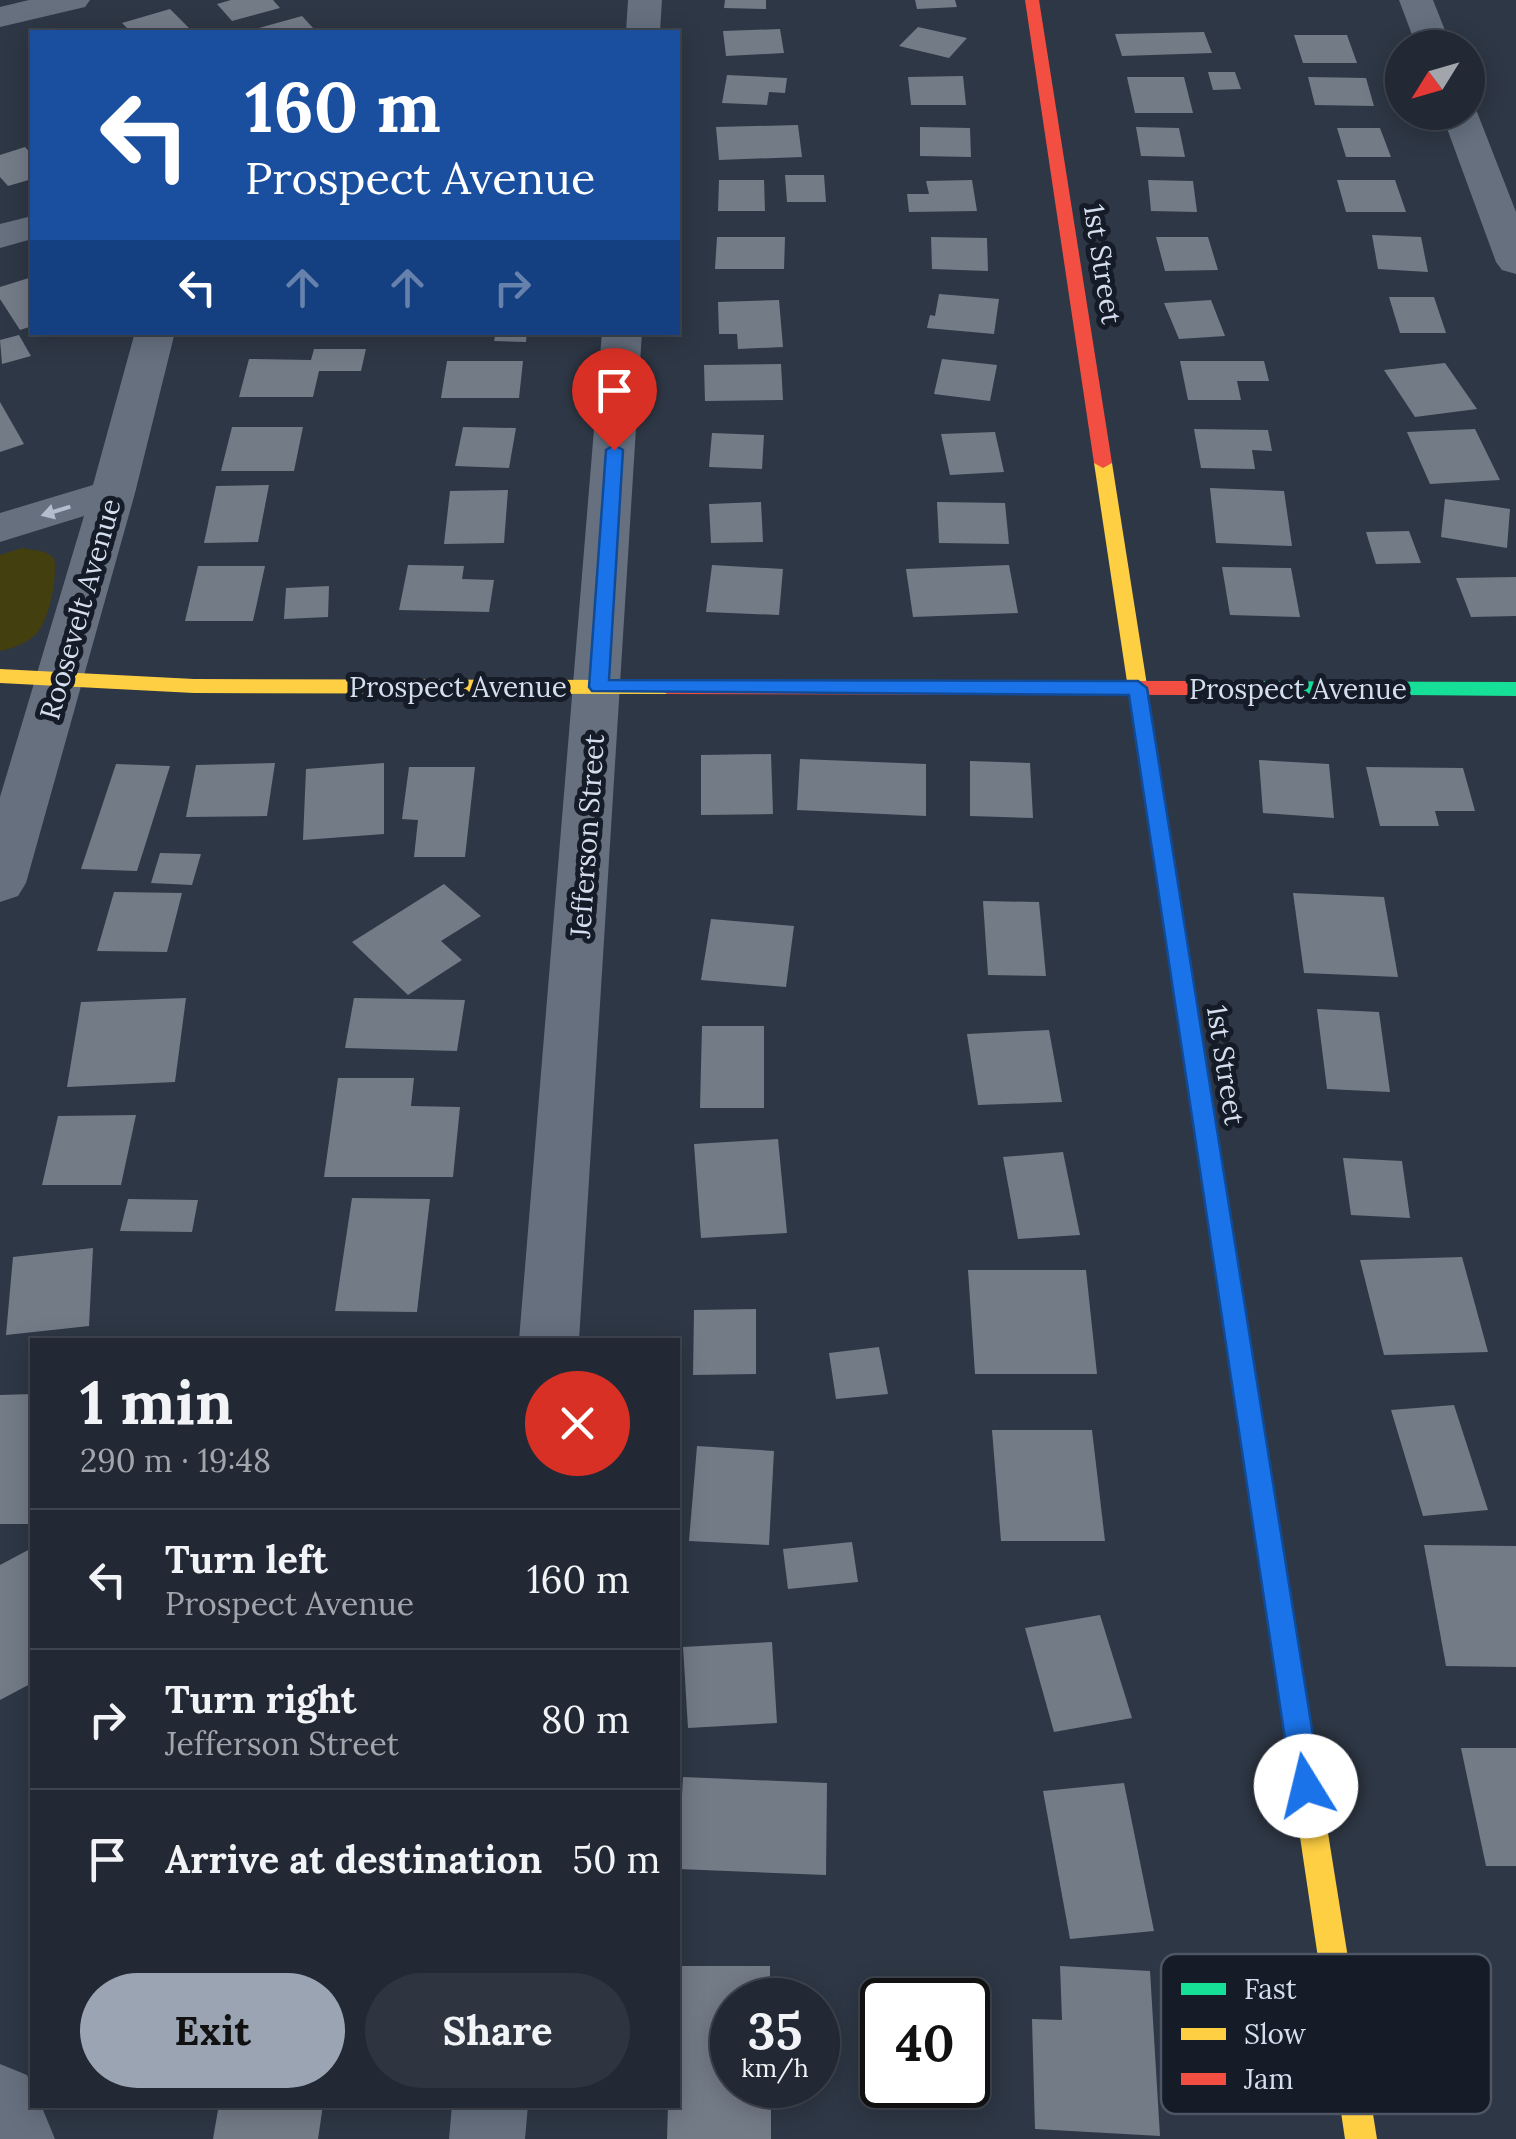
<!DOCTYPE html>
<meta charset="utf-8">
<style>
:root{--surface:#222934;--page:#2e3540;--text:#f1f3f6;--muted:#a2a6ac;--line:#3f454f;--accent:#9aa4b3}
body{margin:0;font-family:Lora,serif;background:var(--page);color:var(--text);height:100vh;display:flex;flex-direction:column;font-size:38px;white-space:nowrap}
*{box-sizing:border-box;margin:0}
p{font-size:32px;color:var(--muted)}
.icon{flex:none;width:55px;height:55px;fill:none;stroke:currentColor;stroke-width:2;stroke-linecap:round;stroke-linejoin:round}
.map{position:relative;flex:1;overflow:hidden}
.side{position:absolute;left:30px;top:1338px;width:650px;height:770px;display:flex;flex-direction:column;background:var(--surface);border-radius:0px;box-shadow:0 5px 25px #0003,0 0 0 2px var(--line)}
.side>*{flex:none}
.top-card{position:absolute;left:30px;top:30px;width:650px;height:305px;border-radius:0px;box-shadow:0 5px 25px #0003,0 0 0 2px var(--line);background:#1a4fa0;color:#fff;overflow:hidden}
.needle{width:65px;rotate:233deg}
.fabs{position:absolute;left:1385px;top:30px;display:grid;gap:20px}
.fabs a{display:grid;place-items:center;width:100px;height:100px;border-radius:50%;background:var(--surface);box-shadow:0 5px 25px #0003,0 0 0 2px var(--line);font-size:50px}
.speed{position:absolute;left:710px;top:1978px;display:flex;gap:20px;font-size:50px;font-weight:700;text-align:center}
.speed>*{display:grid;place-content:center;width:130px;height:130px;border-radius:50%;background:var(--surface);box-shadow:0 5px 25px #0003,0 0 0 2px var(--line);line-height:1}
.speed small{font-size:25px;font-weight:400}
.speed .limit{border:5px solid #111;border-radius:15px;background:#fff;color:#111}
.pin{position:absolute;display:grid;place-items:center;width:85px;height:85px;color:#fff;margin:-102px -42px;border-radius:50% 50% 50% 0;rotate:-45deg;box-shadow:0 0 10px #0007}
.pin .icon{rotate:45deg}
.me{position:absolute;width:110px;margin:-55px;rotate:351deg;stroke-linejoin:round;filter:drop-shadow(0 0 8px #0008)}
.turn{display:flex;align-items:center;gap:35px;height:210px;padding:0 50px;font-size:45px}
.turn .icon{width:130px;height:130px;stroke-width:2.5}
.turn b{display:block;font-size:70px;line-height:85px}
.lanes{display:flex;align-items:center;height:95px;padding:0 50px;background:#0003;justify-content:center;gap:50px;direction:ltr}
.lanes .off{opacity:.35}
.round{display:grid;place-items:center;flex:none;width:105px;height:105px;border-radius:52px;background:var(--page)}
.headline{display:flex;align-items:center;justify-content:space-between;height:170px;padding:0 50px}
h1{font-size:60px;font-weight:800;line-height:75px}
.button{display:flex;gap:20px;margin-top:auto;padding:20px 50px}
.button a{flex:1;height:115px;border-radius:60px;background:var(--accent);color:#111;font-size:40px;font-weight:800;line-height:115px;text-align:center}
.button a+a{background:var(--page);color:var(--text)}
ul{padding:0;list-style:none}
li{display:flex;align-items:center;gap:30px;height:140px;padding:0 50px;border-top:2px solid var(--line)}
li div{flex:1}
li b{display:block;font-size:38px}
li em{font-style:normal}
.map>svg:first-child{display:block}
.green{fill:#433f0e}
.building{fill:#737b87}
.lines{fill:none;stroke-linecap:round;stroke-linejoin:round}
.street{fill:#66707f;fill-rule:evenodd}
.fast{fill:#16e098;fill-rule:evenodd}
.slow{fill:#ffcf43;fill-rule:evenodd}
.jam{fill:#f24e42;fill-rule:evenodd}
.oneway{fill:#b3bdcd}
.route{fill:#1a73e8;stroke:#114b97;stroke-width:2.5}
.labels{text-anchor:middle;dominant-baseline:central;stroke-width:10;stroke-linejoin:round;paint-order:stroke}
.street-label{font-size:28px;fill:#d4deee;stroke:#151c28}
.key{fill:#151c28;stroke:#4e5663;stroke-width:2.5}
.key-label{font-size:28px;fill:#d4deee}
</style>
<div class="map">
<svg width="1516" height="2139" viewBox="0 0 1516 2139">
<rect width="100%" height="100%" fill="#2e3745"/>
<!-- green -->
<path class="green" d="M22,548L45,552L54,558C58,576 49,621 36,634C27,643 12,649 0,651V555Z"/>
<!-- building -->
<g class="building">
<polygon points="231,0 273,0 280,8 232,21 217,4"/>
<polygon points="725,0 766,0 766,9 724,8"/>
<polygon points="915,0 955,0 957,7 917,9"/>
<polygon points="170,9 193,32 131,32 122,23"/>
<polygon points="302,16 314,29 263,32 259,28"/>
<polygon points="918,27 967,38 949,58 899,46"/>
<polygon points="780,29 784,53 726,56 723,31"/>
<polygon points="1204,32 1212,53 1122,56 1115,34"/>
<polygon points="1294,35 1347,35 1357,63 1303,63"/>
<polygon points="1208,72 1235,72 1241,89 1213,90"/>
<polygon points="727,75 787,78 785,93 769,92 767,105 722,103"/>
<polygon points="963,76 966,105 911,105 908,77"/>
<polygon points="1127,77 1184,77 1193,113 1135,113"/>
<polygon points="1308,77 1366,78 1374,106 1315,105"/>
<polygon points="798,125 802,157 719,160 716,127"/>
<polygon points="920,127 970,128 971,157 920,156"/>
<polygon points="1136,127 1179,128 1185,157 1141,156"/>
<polygon points="1337,128 1380,128 1391,157 1346,157"/>
<polygon points="25,147 32,155 32,179 8,186 0,177 0,155"/>
<polygon points="785,175 824,175 826,202 787,202"/>
<polygon points="719,180 764,180 765,211 718,211"/>
<polygon points="972,180 977,211 909,212 907,194 929,194 926,181"/>
<polygon points="1148,180 1193,181 1197,212 1151,211"/>
<polygon points="1337,180 1395,180 1406,212 1346,212"/>
<polygon points="1372,235 1421,237 1428,272 1378,269"/>
<polygon points="717,237 785,237 784,269 715,269"/>
<polygon points="931,237 987,238 988,271 932,269"/>
<polygon points="1156,237 1208,237 1218,270 1165,271"/>
<polygon points="32,277 32,326 20,330 0,299 0,287"/>
<polygon points="939,294 999,299 994,334 927,328 930,315 935,316"/>
<polygon points="1389,297 1434,297 1446,333 1400,333"/>
<polygon points="779,300 783,347 738,349 737,334 719,334 718,302"/>
<polygon points="1211,300 1225,336 1179,339 1164,303"/>
<polygon points="496,332 527,332 526,342 494,341"/>
<polygon points="19,335 31,356 2,364 0,340"/>
<polygon points="314,349 366,349 361,371 319,371 313,397 239,397 249,359 311,360"/>
<polygon points="942,359 997,365 990,401 934,394"/>
<polygon points="447,361 523,361 519,398 441,398"/>
<polygon points="1180,361 1264,361 1269,381 1237,381 1241,400 1188,400"/>
<polygon points="1445,363 1477,409 1415,417 1384,370"/>
<polygon points="781,364 783,400 705,401 704,365"/>
<polygon points="0,402 24,444 0,452"/>
<polygon points="232,427 303,427 294,471 221,471"/>
<polygon points="463,427 516,428 509,468 455,466"/>
<polygon points="1194,429 1268,430 1272,451 1252,450 1255,469 1201,468"/>
<polygon points="1475,429 1500,480 1430,484 1407,432"/>
<polygon points="995,432 1004,472 950,475 941,434"/>
<polygon points="712,433 764,435 762,469 709,467"/>
<polygon points="269,485 258,542 204,543 216,486"/>
<polygon points="1210,488 1284,491 1292,546 1216,543"/>
<polygon points="508,490 504,543 444,544 450,491"/>
<polygon points="1445,499 1510,509 1507,548 1441,537"/>
<polygon points="761,502 763,542 711,543 709,504"/>
<polygon points="937,502 1005,503 1009,544 939,543"/>
<polygon points="1409,531 1421,563 1376,564 1366,532"/>
<polygon points="408,565 464,566 462,579 494,580 489,612 399,610"/>
<polygon points="712,565 783,569 779,615 706,612"/>
<polygon points="1009,565 1018,613 913,617 906,569"/>
<polygon points="198,566 265,566 253,621 185,621"/>
<polygon points="1222,567 1291,568 1300,617 1230,615"/>
<polygon points="1516,577 1516,616 1471,617 1456,578"/>
<polygon points="329,586 328,617 284,619 286,588"/>
<polygon points="771,754 773,814 701,815 701,755"/>
<polygon points="800,759 926,764 926,816 797,810"/>
<polygon points="1259,760 1329,764 1334,818 1263,813"/>
<polygon points="970,761 1030,763 1033,818 970,816"/>
<polygon points="275,763 267,816 186,817 196,765"/>
<polygon points="384,763 384,834 303,840 306,769"/>
<polygon points="116,764 170,766 137,871 81,869"/>
<polygon points="409,767 475,767 465,857 414,857 418,820 402,819"/>
<polygon points="1366,767 1463,768 1475,811 1435,811 1439,826 1380,826"/>
<polygon points="160,853 201,854 192,885 151,883"/>
<polygon points="444,884 481,916 441,941 462,960 408,995 352,942"/>
<polygon points="114,892 182,893 167,952 97,951"/>
<polygon points="1293,893 1384,897 1398,977 1304,973"/>
<polygon points="983,901 1039,902 1046,976 988,975"/>
<polygon points="711,919 794,926 786,987 701,980"/>
<polygon points="186,998 175,1082 67,1087 81,1002"/>
<polygon points="354,998 465,1000 457,1051 345,1048"/>
<polygon points="1317,1009 1379,1012 1390,1092 1327,1089"/>
<polygon points="702,1026 764,1026 764,1108 700,1108"/>
<polygon points="1049,1030 1062,1102 978,1105 967,1034"/>
<polygon points="338,1078 414,1078 411,1106 460,1107 453,1177 324,1177"/>
<polygon points="136,1115 121,1185 42,1185 58,1116"/>
<polygon points="778,1139 787,1233 701,1238 694,1144"/>
<polygon points="1063,1152 1080,1235 1018,1239 1003,1157"/>
<polygon points="1343,1158 1402,1161 1410,1218 1351,1215"/>
<polygon points="352,1198 430,1199 417,1312 335,1311"/>
<polygon points="128,1199 198,1200 192,1232 120,1231"/>
<polygon points="93,1248 89,1326 6,1335 13,1257"/>
<polygon points="1462,1257 1488,1352 1384,1355 1360,1260"/>
<polygon points="968,1270 1086,1270 1097,1374 975,1374"/>
<polygon points="756,1309 756,1374 693,1375 694,1310"/>
<polygon points="879,1347 888,1394 836,1399 829,1353"/>
<polygon points="32,1394 32,1524 0,1524 0,1395"/>
<polygon points="1454,1405 1488,1510 1423,1516 1391,1410"/>
<polygon points="992,1430 1092,1430 1105,1541 1001,1541"/>
<polygon points="697,1446 774,1451 769,1545 689,1541"/>
<polygon points="852,1542 858,1582 788,1589 783,1549"/>
<polygon points="1424,1545 1516,1546 1516,1667 1446,1666"/>
<polygon points="32,1548 32,1683 0,1700 0,1565"/>
<polygon points="1100,1615 1132,1718 1054,1732 1025,1628"/>
<polygon points="772,1642 777,1723 688,1728 683,1647"/>
<polygon points="1461,1748 1516,1748 1516,1866 1486,1866"/>
<polygon points="683,1777 827,1783 826,1875 678,1869"/>
<polygon points="1124,1783 1154,1931 1070,1939 1043,1791"/>
<polygon points="678,1966 770,1966 770,2000 732,2000 732,2085 771,2085 771,2139 667,2139 668,2105 678,2105"/>
<polygon points="1060,1966 1150,1971 1160,2136 1035,2129 1032,2019 1062,2020"/>
<polygon points="185,2105 323,2105 318,2139 213,2139 218,2110 184,2109"/>
</g>
<g class="lines">
<!-- street -->
<g class="street">
<polygon points="29,0 90,0 85,7 0,27 0,7"/>
<polygon points="628,0 662,0 660,32 626,32"/>
<polygon points="1399,0 1433,0 1452,48 1417,48"/>
<polygon points="1468,103 1477,112 1516,212 1516,274 1502,270 1496,262 1441,112 1468,112"/>
<polygon points="32,216 32,239 0,248 0,224"/>
<polygon points="135,332 175,332 135,493 26,883 18,896 0,902 0,797 84,516 0,542 0,513 93,485"/>
<polygon points="602,332 642,332 579,1340 519,1340"/>
<polygon points="0,2064 27,2075 32,2088 32,2105 41,2105 55,2139 0,2139"/>
<polygon points="452,2105 528,2105 525,2139 449,2139"/>
</g>
<!-- fast -->
<polygon class="fast" points="1201,681 1516,682 1516,696 1194,693 1191,688 1194,683"/>
<!-- slow -->
<g class="slow">
<polygon points="1103,458 1112,463 1207,1066 1204,1072 1188,1072 1185,1066 1094,463"/>
<polygon points="0,669 194,679 667,680 677,687 667,694 194,693 0,683"/>
<polygon points="1278,1589 1287,1593 1291,1602 1377,2139 1345,2139 1265,1602 1269,1593"/>
</g>
<!-- jam -->
<g class="jam">
<polygon points="1025,0 1039,0 1112,463 1103,468 1094,463"/>
<polygon points="667,680 1201,681 1211,688 1201,695 667,694 657,687"/>
<polygon points="1196,1057 1204,1060 1207,1066 1291,1602 1287,1611 1278,1615 1269,1611 1265,1602 1185,1066 1188,1060"/>
</g>
</g>
<!-- one-way arrows -->
<defs><path id="oneway-solid" d="M-6-.8H1V-3.2L6.5 0L1 3.2V.8H-6Z" transform="scale(2.5)"/></defs>
<use class="oneway" href="#oneway-solid" transform="translate(56 511) rotate(163)"/>
<!-- route -->
<polygon class="route" points="614,445 623,450 609,680 1138,681 1147,688 1321,1786 1317,1796 1306,1800 1296,1796 1292,1786 1129,695 592,691 589,687 606,450"/>
<g class="labels">
<!-- street labels -->
<g class="street-label">
<text transform="translate(1103 264) rotate(81)">1st Street</text>
<text transform="translate(80 609) rotate(-74)">Roosevelt Avenue</text>
<text x="458" y="687">Prospect Avenue</text>
<text x="1298" y="689">Prospect Avenue</text>
<text transform="translate(587 836) rotate(-86)">Jefferson Street</text>
<text transform="translate(1226 1065) rotate(81)">1st Street</text>
</g>
</g>
<!-- legend -->
<rect x="1161" y="1954" width="330" height="160" rx="15" class="key"/>
<rect x="1181" y="1983" width="45" height="12" fill="#16e098"/>
<rect x="1181" y="2028" width="45" height="12" fill="#ffcf43"/>
<rect x="1181" y="2073" width="45" height="12" fill="#f24e42"/>
<g class="key-label">
<text x="1244" y="1999">Fast</text>
<text x="1244" y="2044">Slow</text>
<text x="1244" y="2089">Jam</text>
</g>
</svg>
<div class="fabs">
<a><svg class="needle" viewBox="-14 -14 28 28"><path d="M0-13l5 13h-10z" fill="#e53935"/><path d="M0 13l5-13h-10z" fill="#a2a6ac"/></svg></a>
</div>
<div class="speed"><div>35<small>km/h</small></div><div class="limit">40</div></div>
<div class="pin" style="left:614px;top:450px;background:#d93025"><svg class="icon" aria-label="arrive" viewBox="0 0 24 24"><path d="M6 21V4h12l-3 4 3 4H6"/></svg></div>
<svg class="me" style="left:1306px;top:1786px" viewBox="-20 -20 40 40"><circle r="19" fill="#fff"/><path d="M0-13L10 11 0 6-10 11z" fill="#1a73e8"/></svg>
<div class="top-card">
<div class="turn"><svg class="icon" aria-label="left" viewBox="0 0 24 24"><path d="M17 20v-9H6M10 6l-5 5 5 5"/></svg><div><b>160 m</b>Prospect Avenue</div></div>
<div class="lanes"><svg class="icon" aria-label="left" viewBox="0 0 24 24"><path d="M17 20v-9H6M10 6l-5 5 5 5"/></svg><svg class="icon off" aria-label="ahead" viewBox="0 0 24 24"><path d="M12 20V5M6 11l6-6 6 6"/></svg><svg class="icon off" aria-label="ahead" viewBox="0 0 24 24"><path d="M12 20V5M6 11l6-6 6 6"/></svg><svg class="icon off" aria-label="right" viewBox="0 0 24 24"><path d="M7 20v-9h11M14 6l5 5-5 5"/></svg></div>
</div>
<section class="side">
<div class="headline"><div><h1>1 min</h1><p>290 m · 19:48</p></div><a class="round" style="background:#d93025;color:#fff"><svg class="icon" aria-label="close" viewBox="0 0 24 24"><path d="M6 6l12 12M18 6L6 18"/></svg></a></div>
<ul>
<li><svg class="icon" aria-label="left" viewBox="0 0 24 24"><path d="M17 20v-9H6M10 6l-5 5 5 5"/></svg><div><b>Turn left</b><p>Prospect Avenue</p></div><em>160 m</em></li>
<li><svg class="icon" aria-label="right" viewBox="0 0 24 24"><path d="M7 20v-9h11M14 6l5 5-5 5"/></svg><div><b>Turn right</b><p>Jefferson Street</p></div><em>80 m</em></li>
<li><svg class="icon" aria-label="arrive" viewBox="0 0 24 24"><path d="M6 21V4h12l-3 4 3 4H6"/></svg><div><b>Arrive at destination</b></div><em>50 m</em></li>
</ul>
<div class="button"><a>Exit</a><a>Share</a></div>
</section>
</div>
